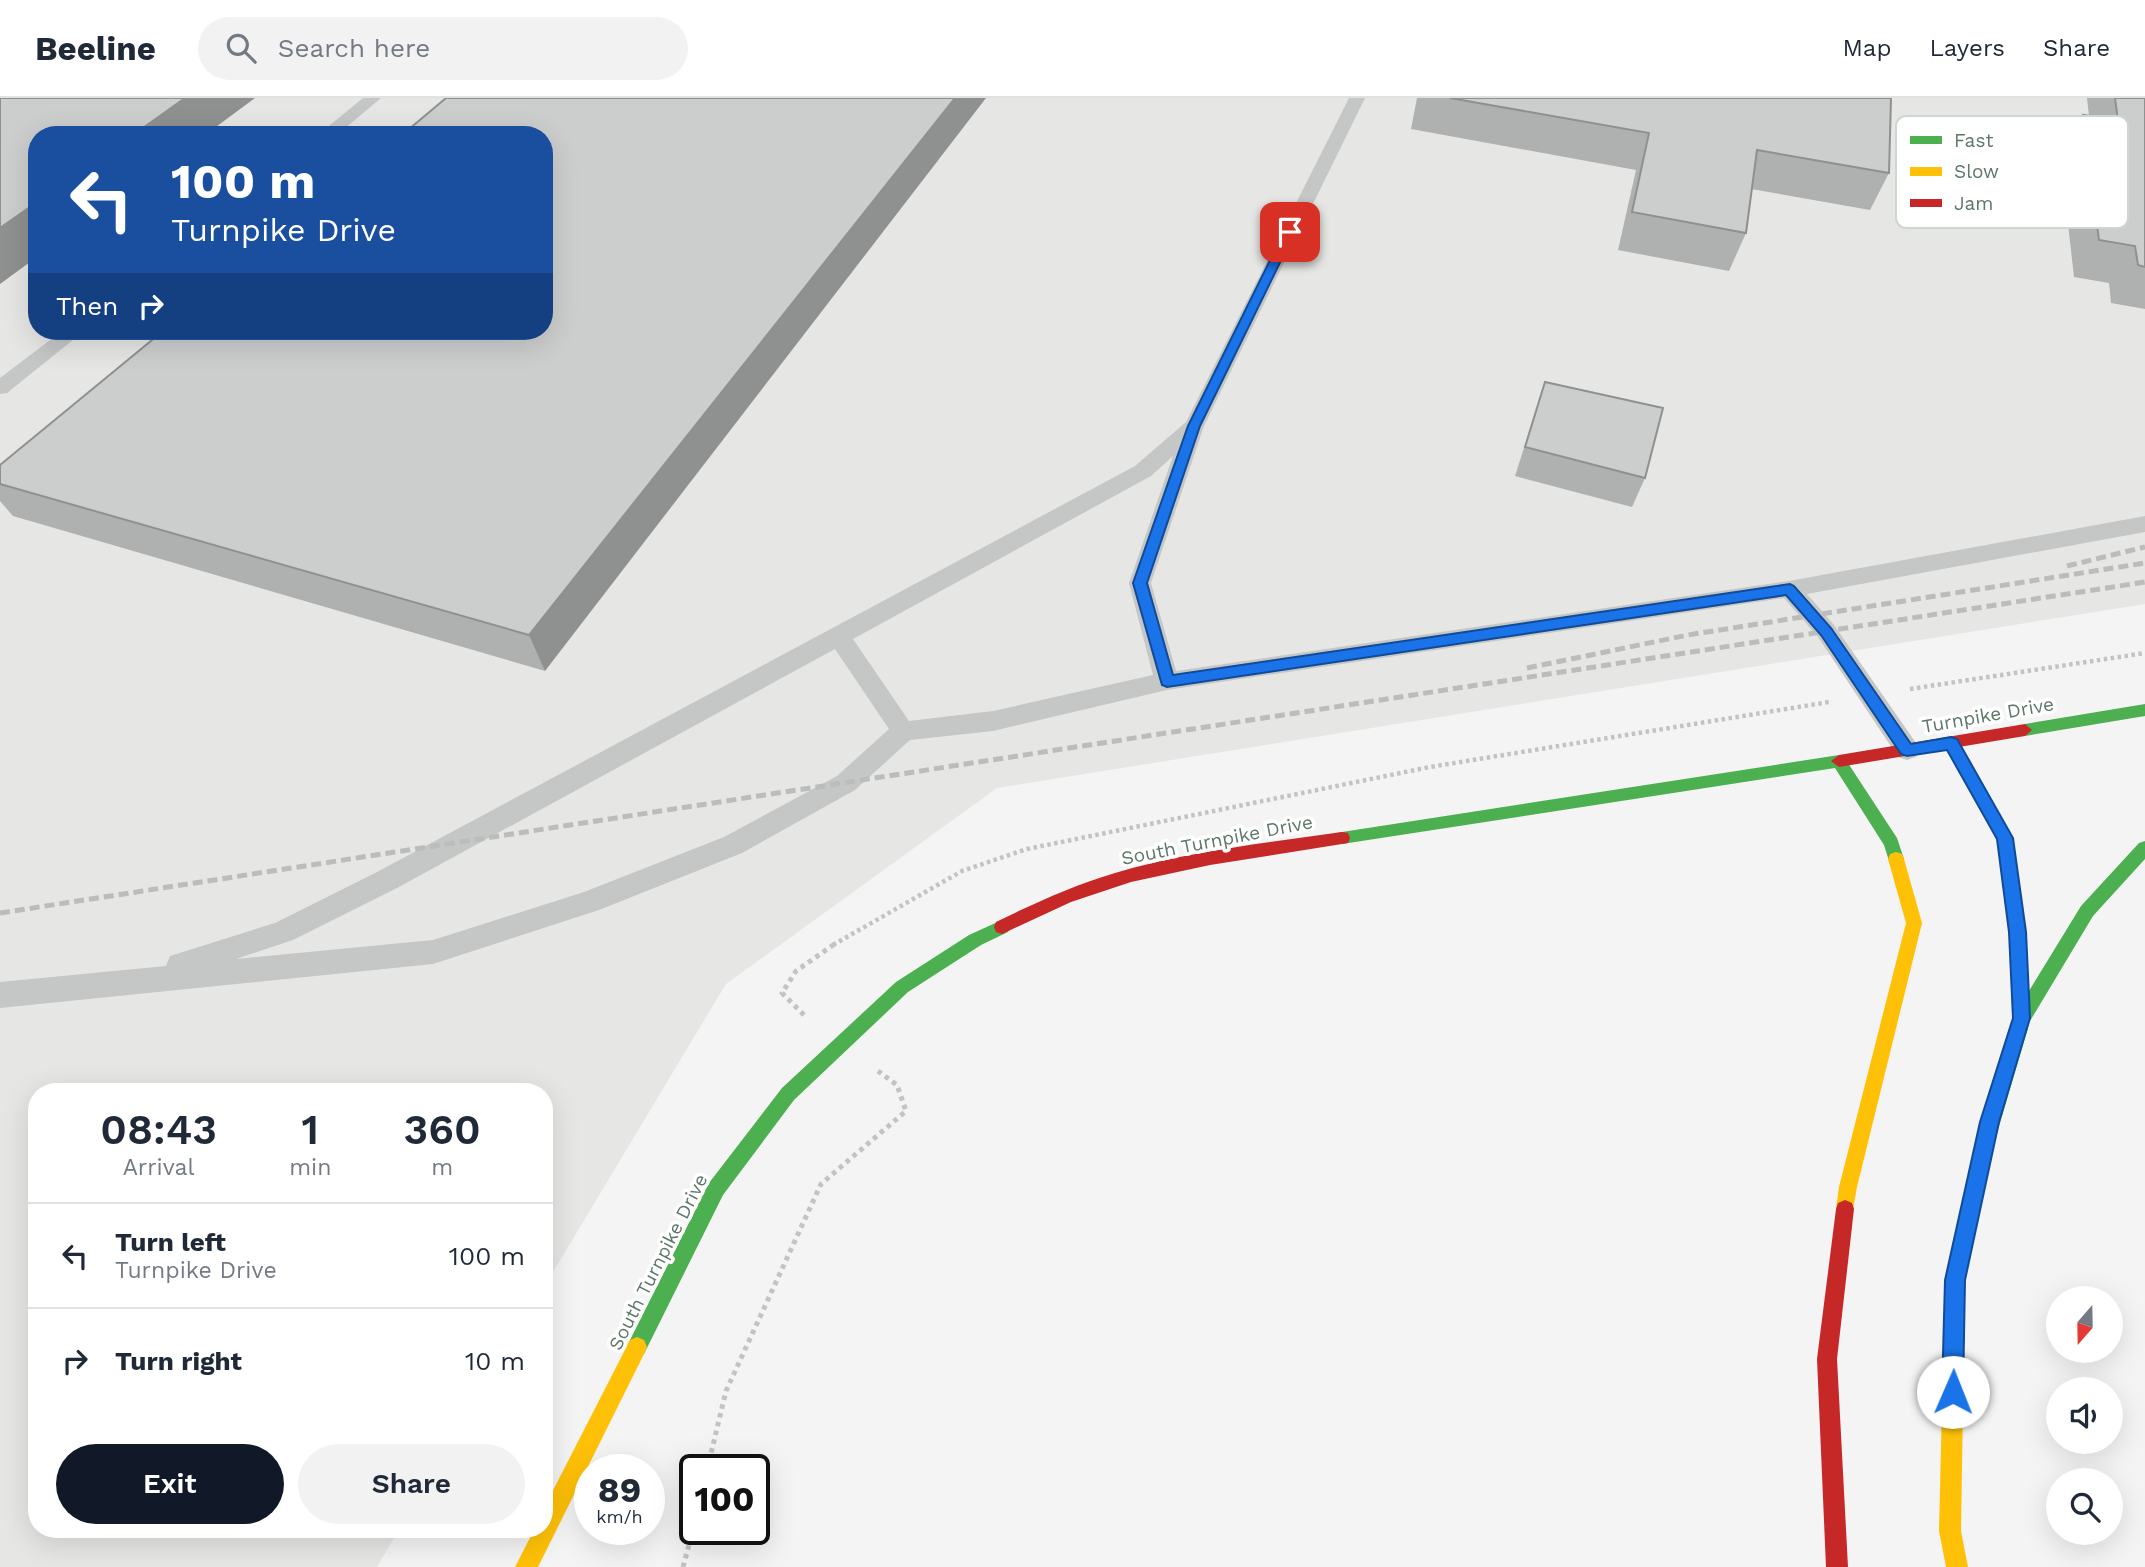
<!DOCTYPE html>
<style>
:root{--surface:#fff;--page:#f2f2f3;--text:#1f2937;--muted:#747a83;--line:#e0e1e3;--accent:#111827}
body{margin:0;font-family:"Work Sans",sans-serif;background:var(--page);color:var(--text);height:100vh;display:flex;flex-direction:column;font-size:26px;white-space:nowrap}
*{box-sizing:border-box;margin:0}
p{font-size:23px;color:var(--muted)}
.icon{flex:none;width:38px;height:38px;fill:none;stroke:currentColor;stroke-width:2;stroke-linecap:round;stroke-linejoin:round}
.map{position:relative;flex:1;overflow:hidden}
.side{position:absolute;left:28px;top:985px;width:525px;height:455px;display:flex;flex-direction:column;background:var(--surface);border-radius:28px;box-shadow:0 7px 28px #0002}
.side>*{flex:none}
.banner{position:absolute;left:28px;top:28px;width:525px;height:214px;border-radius:28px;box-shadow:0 7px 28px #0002;background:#1a4fa0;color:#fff;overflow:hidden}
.needle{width:46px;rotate:200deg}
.controls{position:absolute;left:2046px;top:1188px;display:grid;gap:14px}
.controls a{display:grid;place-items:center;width:77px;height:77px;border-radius:50%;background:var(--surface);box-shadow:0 7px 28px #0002;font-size:35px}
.speed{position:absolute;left:574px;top:1356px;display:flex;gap:14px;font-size:35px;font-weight:700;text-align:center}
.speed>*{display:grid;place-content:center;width:91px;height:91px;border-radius:50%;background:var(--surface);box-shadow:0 7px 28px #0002;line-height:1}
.speed small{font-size:18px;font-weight:400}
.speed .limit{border:4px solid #111;border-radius:10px;background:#fff;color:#111}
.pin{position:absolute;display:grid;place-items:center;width:60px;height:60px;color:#fff;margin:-30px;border-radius:14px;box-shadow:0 4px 10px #0006}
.me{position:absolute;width:77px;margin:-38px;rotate:1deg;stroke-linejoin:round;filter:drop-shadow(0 0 5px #0008)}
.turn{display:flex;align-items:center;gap:24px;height:147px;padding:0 28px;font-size:32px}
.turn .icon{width:91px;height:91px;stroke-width:2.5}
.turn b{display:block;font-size:49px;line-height:60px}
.then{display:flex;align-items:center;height:66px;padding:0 28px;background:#0003;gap:14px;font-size:26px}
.eta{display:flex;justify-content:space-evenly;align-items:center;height:119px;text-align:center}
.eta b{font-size:42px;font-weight:600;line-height:49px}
.primary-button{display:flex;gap:14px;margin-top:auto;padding:14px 28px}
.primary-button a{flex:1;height:80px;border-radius:42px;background:var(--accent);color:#fff;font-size:28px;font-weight:600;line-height:80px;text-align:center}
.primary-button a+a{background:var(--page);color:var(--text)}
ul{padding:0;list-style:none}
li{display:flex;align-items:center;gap:21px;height:105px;padding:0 28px;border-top:2px solid var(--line)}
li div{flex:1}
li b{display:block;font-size:26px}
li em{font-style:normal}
header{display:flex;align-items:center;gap:42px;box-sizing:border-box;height:98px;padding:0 35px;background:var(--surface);border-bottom:2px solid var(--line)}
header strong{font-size:33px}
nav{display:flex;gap:38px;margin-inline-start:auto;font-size:24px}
.search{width:490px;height:63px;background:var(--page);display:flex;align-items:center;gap:18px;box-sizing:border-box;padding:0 24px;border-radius:38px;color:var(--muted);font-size:26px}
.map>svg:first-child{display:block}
.built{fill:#e6e6e5;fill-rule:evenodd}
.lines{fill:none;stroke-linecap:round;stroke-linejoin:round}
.path-far1{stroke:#c1c4c2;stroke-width:4.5;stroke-dasharray:3.5 3.5;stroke-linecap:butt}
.path{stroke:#c1c4c2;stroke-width:5;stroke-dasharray:4.5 4.5;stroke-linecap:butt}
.lane{fill:#c4c7c5;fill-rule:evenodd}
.fast{fill:#4caf50;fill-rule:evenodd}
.slow{fill:#ffc107;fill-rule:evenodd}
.jam{fill:#c62828;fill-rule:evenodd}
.rail{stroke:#babdbb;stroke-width:5;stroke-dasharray:10 5;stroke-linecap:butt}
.wall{fill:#afb1b0}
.shaded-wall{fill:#8f9090}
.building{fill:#cccecd;stroke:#8f9090;stroke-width:2}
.route{fill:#1a73e8;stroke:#114b97;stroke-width:2}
.labels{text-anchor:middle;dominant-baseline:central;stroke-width:7;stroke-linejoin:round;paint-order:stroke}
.street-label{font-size:19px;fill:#5d7869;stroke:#fff}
.key{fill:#fff;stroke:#ced6d2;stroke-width:2}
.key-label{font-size:19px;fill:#5d7869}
</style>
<header>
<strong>Beeline</strong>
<div class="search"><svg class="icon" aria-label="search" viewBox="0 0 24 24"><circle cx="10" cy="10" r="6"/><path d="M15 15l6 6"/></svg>Search here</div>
<nav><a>Map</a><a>Layers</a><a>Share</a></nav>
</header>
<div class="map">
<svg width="2145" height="1469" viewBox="0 0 2145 1469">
<rect width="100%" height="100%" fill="#f5f4f4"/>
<!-- built -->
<path class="built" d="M0,0H2145V506L997,690L726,886L544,1189V994H37V1432H399L377,1469H0ZM37,37H544V233H37Z"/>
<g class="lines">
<!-- path-far1 -->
<g class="path-far1">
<polyline points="1910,591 2145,555"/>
<polyline points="833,847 962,773 1027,751 1430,669 1829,604"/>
</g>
<!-- path -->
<g class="path">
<polyline points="804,917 782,895 796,873 836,845"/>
<polyline points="707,1372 726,1293 821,1086 906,1013 897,987 878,973"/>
<polyline points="683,1469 695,1425"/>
</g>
<!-- lane -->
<g class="lane">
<polygon points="363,0 381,0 337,37 318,37"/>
<path d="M1349,0H1365L1204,328L1151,485L1176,573L1789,483L2145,418V434L1807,496L1834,527L1916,645L1920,652L1916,659L1907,662L1898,659L1818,539L1784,500L1167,592L993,633L910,642L855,692L742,755L599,812L433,866L0,910V884L166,868L170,858L275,825L377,774L1135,368L1186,324ZM1173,358L1129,485L1153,577L993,613L909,623L853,541L1151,378ZM835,551L889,631L837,678L724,739L584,794L433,842L236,861L293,842L397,790Z"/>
<polygon points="62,233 84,233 7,295 0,296 0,280"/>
</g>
<!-- fast -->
<g class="fast">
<polygon points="2145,606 2145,618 2025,638 2018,632 2025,626"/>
<polygon points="1951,639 1956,641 2013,740 2026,834 2029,893 2081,808 2139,745 2145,743 2145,761 2093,818 2030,923 1988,1066 1982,1069 1976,1066 1973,1060 1981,1024 2013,920 2010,834 1997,741 1943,645"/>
<polygon points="1839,657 1844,659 1897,740 1904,761 1902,766 1890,766 1884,747 1835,670 1342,746 1336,745 1334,740 1336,735 1342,734"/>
<polygon points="1002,822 1008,824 1010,829 1008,834 981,847 908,894 794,1002 723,1097 644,1256 637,1259 630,1256 627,1249 630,1242 709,1085 782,990 896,884 969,837"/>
</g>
<!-- slow -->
<g class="slow">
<polygon points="1896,754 1902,756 1904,761 1922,825 1857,1089 1852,1117 1845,1120 1838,1117 1836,1111 1839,1089 1906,825 1888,761 1890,756"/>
<polygon points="1982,1051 1988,1054 1991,1060 1965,1182 1961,1433 1968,1469 1946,1469 1939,1433 1945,1182 1973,1060 1976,1054"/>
<polygon points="637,1239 644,1242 647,1249 644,1256 538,1469 515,1469 534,1432 544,1432 544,1410 630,1242"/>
</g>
<!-- jam -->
<g class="jam">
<polygon points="2025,626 2032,632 2025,638 1839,669 1831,663 1839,657"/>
<path d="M1342,734L1348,735L1350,740L1348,745L1342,746L1210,767L1131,784L1071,804L1002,836L996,834L994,829L996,824C1035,805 1074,787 1115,775C1189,753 1266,745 1342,734Z"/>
<polygon points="1845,1102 1852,1105 1854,1111 1837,1261 1848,1469 1826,1469 1817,1261 1836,1111 1838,1105"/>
</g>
<!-- rail -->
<g class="rail">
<polyline points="2067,468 2145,449"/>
<polyline points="1527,570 1688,537 2145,465"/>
<polyline points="0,815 2145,484"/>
</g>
</g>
<!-- wall -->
<g class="wall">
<polygon points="1417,0 1891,0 1889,75 1870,112 1751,91 1746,135 1729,173 1618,152 1636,72 1411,31"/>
<polygon points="2087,0 2145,0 2145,211 2111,205 2109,185 2074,179 2060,54 2083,17 2089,18"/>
<polygon points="544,233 545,573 13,418 0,403 0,367"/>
<polygon points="1545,284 1645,380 1632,409 1515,378"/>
</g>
<!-- shaded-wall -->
<g class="shaded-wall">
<polygon points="185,0 255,0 205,37 133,37"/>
<polygon points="955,0 986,0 545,573 529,537"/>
<polygon points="37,104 37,159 0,186 0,130"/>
</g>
<!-- building -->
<g class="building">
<polygon points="0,0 185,0 133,37 37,37 37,104 0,130"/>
<polygon points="446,0 955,0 529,537 0,386 0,367 163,233 544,233 544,37 402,37"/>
<polygon points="1450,0 1891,0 1889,75 1757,52 1746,135 1632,114 1649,35"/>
<polygon points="2115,0 2145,0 2145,169 2138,167 2135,148 2099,142 2083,17 2118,22"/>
<polygon points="1545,284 1663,310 1645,380 1525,349"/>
</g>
<!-- route -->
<polygon class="route" points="1290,131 1295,134 1200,328 1147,485 1173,577 1790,486 1794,488 1831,530 1911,646 1951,639 1957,641 2013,740 2026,834 2030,920 1999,1024 1965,1182 1963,1294 1960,1301 1953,1304 1945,1301 1942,1294 1945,1182 1980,1024 2013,920 2009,834 1997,741 1947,652 1907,658 1901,656 1821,537 1786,497 1167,589 1162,587 1133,485 1188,328 1284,134"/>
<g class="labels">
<!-- street labels -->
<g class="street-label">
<text transform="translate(1988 617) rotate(-10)">Turnpike Drive</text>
<text transform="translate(1217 742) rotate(-11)">South Turnpike Drive</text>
<text transform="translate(658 1164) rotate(-63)">South Turnpike Drive</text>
</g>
</g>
<!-- legend -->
<rect x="1896" y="18" width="232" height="112" rx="10" class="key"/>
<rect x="1910" y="38" width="32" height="8" fill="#4caf50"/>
<rect x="1910" y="69" width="32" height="9" fill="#ffc107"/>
<rect x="1910" y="101" width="32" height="8" fill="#c62828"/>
<g class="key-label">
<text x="1954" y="49">Fast</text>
<text x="1954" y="80">Slow</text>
<text x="1954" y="112">Jam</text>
</g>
</svg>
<div class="controls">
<a><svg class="needle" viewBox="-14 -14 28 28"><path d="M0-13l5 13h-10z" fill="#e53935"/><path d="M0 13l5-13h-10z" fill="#747a83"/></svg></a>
<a><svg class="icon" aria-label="sound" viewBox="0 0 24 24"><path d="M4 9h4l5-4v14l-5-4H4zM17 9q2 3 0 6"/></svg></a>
<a><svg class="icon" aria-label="search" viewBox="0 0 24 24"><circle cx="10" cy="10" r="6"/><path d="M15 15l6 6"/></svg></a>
</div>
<div class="speed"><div>89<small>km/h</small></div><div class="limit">100</div></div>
<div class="pin" style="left:1290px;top:134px;background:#d93025"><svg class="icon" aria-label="arrive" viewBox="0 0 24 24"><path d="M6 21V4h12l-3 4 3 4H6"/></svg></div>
<svg class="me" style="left:1953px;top:1294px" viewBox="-20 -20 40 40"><circle r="19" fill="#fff"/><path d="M0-13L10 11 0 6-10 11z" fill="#1a73e8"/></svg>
<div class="banner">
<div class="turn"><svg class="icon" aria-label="left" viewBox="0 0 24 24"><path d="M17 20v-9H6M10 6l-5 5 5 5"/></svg><div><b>100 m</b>Turnpike Drive</div></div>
<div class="then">Then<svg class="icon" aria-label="right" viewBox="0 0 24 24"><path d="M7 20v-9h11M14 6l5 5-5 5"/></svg></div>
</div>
<section class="side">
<div class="eta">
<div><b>08:43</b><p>Arrival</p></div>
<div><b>1</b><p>min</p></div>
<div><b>360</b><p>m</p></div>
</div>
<ul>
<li><svg class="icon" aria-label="left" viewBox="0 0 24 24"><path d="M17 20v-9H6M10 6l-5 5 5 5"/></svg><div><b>Turn left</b><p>Turnpike Drive</p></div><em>100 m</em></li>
<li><svg class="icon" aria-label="right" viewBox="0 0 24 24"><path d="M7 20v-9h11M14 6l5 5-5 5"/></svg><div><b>Turn right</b></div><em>10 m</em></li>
</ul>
<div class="primary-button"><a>Exit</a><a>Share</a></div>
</section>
</div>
